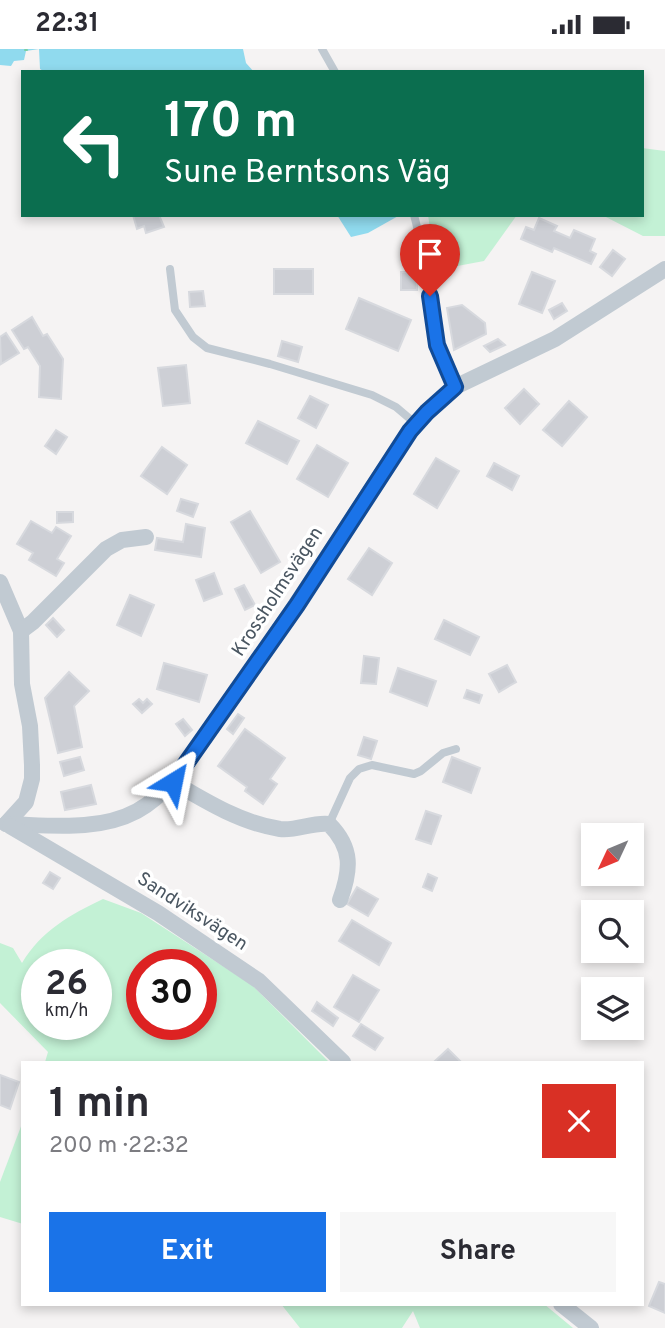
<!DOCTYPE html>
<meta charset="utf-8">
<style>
:root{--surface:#fff;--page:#f7f7f7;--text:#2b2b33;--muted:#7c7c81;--accent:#1a73e8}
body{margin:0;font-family:Overpass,sans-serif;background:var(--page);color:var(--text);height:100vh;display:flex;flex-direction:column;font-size:26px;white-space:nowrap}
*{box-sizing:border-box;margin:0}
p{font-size:23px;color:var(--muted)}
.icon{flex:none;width:38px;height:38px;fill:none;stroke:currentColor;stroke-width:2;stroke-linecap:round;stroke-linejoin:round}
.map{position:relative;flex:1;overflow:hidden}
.details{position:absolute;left:21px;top:1012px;width:623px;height:245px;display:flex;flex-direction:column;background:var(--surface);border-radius:0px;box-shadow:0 4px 10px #0003}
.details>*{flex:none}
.top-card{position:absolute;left:21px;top:21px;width:623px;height:147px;border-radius:0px;box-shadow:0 4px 10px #0003;background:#0b6e4f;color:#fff;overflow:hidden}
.needle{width:46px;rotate:226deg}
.buttons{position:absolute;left:581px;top:774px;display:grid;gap:14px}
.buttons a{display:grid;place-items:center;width:63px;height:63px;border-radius:0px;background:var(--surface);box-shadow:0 4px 10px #0003;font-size:35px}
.speed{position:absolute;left:21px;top:900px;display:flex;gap:14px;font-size:35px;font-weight:700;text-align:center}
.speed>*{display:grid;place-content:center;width:91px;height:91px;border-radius:50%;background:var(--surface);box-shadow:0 4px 10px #0003;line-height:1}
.speed small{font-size:18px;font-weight:400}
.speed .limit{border:10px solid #d22;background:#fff;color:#111}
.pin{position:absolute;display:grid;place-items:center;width:60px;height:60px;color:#fff;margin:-72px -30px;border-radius:50% 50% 50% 0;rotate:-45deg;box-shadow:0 0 7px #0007}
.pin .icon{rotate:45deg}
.me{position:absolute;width:77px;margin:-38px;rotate:35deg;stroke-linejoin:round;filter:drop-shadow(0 0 5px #0008)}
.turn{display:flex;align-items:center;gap:24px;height:147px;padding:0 28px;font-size:32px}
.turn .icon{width:91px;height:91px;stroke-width:2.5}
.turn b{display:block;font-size:49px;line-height:60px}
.round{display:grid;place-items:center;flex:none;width:74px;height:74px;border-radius:0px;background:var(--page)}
.head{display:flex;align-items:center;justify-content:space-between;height:119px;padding:0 28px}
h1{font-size:42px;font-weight:700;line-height:52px}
.action{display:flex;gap:14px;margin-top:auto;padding:14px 28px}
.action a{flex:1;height:80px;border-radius:0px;background:var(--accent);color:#fff;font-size:28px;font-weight:700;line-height:80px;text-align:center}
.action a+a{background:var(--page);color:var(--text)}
.status{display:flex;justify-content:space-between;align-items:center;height:49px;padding:0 35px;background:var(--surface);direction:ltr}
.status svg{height:19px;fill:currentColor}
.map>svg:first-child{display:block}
.green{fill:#c3f1d5;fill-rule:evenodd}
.water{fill:#90daee}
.building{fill:#cdcfd5;stroke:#d7d9de;stroke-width:2}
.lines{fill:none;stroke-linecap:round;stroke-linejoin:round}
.path{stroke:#7ad0a6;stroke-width:3.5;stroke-dasharray:5 3.5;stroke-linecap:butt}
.service{stroke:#c1cad2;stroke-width:8}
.minor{stroke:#c1cad2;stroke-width:16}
.route-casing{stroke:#114b97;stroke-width:18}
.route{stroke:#1a73e8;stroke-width:12}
.labels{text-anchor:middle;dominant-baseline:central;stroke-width:7;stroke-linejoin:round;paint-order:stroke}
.street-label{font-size:19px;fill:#4a5661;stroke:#fff}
</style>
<div class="status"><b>22:31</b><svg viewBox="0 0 49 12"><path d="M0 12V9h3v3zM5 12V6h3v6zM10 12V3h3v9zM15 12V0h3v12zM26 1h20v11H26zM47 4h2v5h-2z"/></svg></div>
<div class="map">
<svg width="665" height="1279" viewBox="0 0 665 1279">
<rect width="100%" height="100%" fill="#f5f3f3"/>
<!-- green -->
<g class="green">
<polygon points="642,99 665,102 665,187 643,187 602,166 642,166"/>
<polygon points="428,166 517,166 484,212 436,221"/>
<path d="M103,850L141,864L252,936L329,1013H45L48,1003L0,954V894L13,899L22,914C42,881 70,866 103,850ZM37,915H96V975H37ZM142,915H201V975H142Z"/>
<polygon points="23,1072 23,1175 0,1168 0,1133"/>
<polygon points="281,1255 544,1255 573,1279 420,1279 413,1262 402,1279 300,1279"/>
</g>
<!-- water -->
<g class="water">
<polygon points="0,0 243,0 246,14 254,23 45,23 40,20 39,0 26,2 24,11 14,12 11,17 0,16"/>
<polygon points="337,166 400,166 368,184 351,188"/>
</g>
<!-- building -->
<g class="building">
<polygon points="133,166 159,166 164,178 146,184 144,177 137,180"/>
<polygon points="539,169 557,177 554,182 570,189 574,181 595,190 590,202 596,205 591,215 554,199 552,203 521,190 526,178 534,181"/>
<polygon points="613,201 625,210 612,227 600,218"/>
<rect x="274" y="220" width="39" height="25"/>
<rect x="401" y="223" width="16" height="18"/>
<polygon points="532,223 555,232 542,264 519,255"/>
<polygon points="203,242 205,257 190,258 189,243"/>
<polygon points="359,249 411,271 398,302 346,280"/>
<polygon points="562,254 567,262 554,270 549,261"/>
<polygon points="462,256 485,274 486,285 454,301 447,259"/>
<polygon points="32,268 43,287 47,285 63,310 61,350 39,348 40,317 28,298 24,300 12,281"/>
<polygon points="6,284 19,304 1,315 0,288"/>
<polygon points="498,290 505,296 490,303 484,297"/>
<polygon points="282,292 302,298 298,313 278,307"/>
<polygon points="186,316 190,354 163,357 158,319"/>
<polygon points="524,340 539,355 520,375 505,359"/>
<polygon points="310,347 328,356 316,379 298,369"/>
<polygon points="569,352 587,368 562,397 543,381"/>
<polygon points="258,372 299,392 287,415 246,394"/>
<polygon points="56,381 67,388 56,405 45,397"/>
<polygon points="317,396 348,414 328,448 297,430"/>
<polygon points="162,398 187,416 167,445 141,427"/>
<polygon points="436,409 459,422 437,459 414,445"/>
<polygon points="494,414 519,427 512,441 487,427"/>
<polygon points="181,450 198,455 193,468 177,462"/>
<polygon points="250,462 280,513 261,524 231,473"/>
<polygon points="57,463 73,463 73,473 57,474"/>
<polygon points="31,472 52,484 56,478 71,487 57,510 64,514 56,527 29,511 33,504 17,495"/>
<polygon points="186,475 205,479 201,508 155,501 157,489 183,493"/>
<polygon points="369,499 392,514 372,546 348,530"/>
<polygon points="214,524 222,545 204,552 196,531"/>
<polygon points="244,536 255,556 245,561 235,540"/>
<polygon points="130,546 154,556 141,587 117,576"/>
<polygon points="53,569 64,581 57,588 46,576"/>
<polygon points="444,571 479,588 470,606 435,590"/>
<polygon points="364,607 379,609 376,635 361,634"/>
<polygon points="164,614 207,626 199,653 157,640"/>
<polygon points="507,616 516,633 499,643 489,625"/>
<polygon points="398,619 436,632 427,657 390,643"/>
<polygon points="69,623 89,642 74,657 82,698 58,704 45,649"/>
<polygon points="467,641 482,646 479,654 464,649"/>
<polygon points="139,650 143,654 147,650 152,655 142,664 133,655"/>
<polygon points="238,665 244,669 233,685 227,680"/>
<polygon points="183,670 192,681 185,687 176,675"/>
<polygon points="245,680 285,709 270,730 277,735 263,755 245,742 247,738 218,717"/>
<polygon points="364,688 377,692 371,710 358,706"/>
<polygon points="80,708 84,721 64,727 60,713"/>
<polygon points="452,708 480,719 471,744 443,733"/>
<polygon points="91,736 96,755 65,761 61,743"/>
<polygon points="426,762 441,767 431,795 416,790"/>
<polygon points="50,823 60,829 53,840 43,834"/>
<polygon points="428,825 437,829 432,842 423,838"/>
<polygon points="357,838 378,850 368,867 347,855"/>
<polygon points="352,871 391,894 379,916 339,892"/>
<polygon points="353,926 379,941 359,973 334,958"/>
<polygon points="317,953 338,969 333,977 312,962"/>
<polygon points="361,975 383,989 375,1001 353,987"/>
<polygon points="448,1000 461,1013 434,1013"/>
<polygon points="0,1026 19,1033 10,1060 0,1056"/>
<polygon points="659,1233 665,1235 665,1264 649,1257"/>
</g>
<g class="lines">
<!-- path -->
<polyline class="path" points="26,0 26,2"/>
<!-- service -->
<g class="service">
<polyline points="322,0 335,23"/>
<path d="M414,166C430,223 428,285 455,338"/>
<polyline points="170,220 175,261 193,288 207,299 270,315 372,346 396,358 416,375"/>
<polyline points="329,775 350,729 359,720 372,716 414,725 421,722 443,704 456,700"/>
</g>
<!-- minor -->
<g class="minor">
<polyline points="0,533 21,582 22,635 30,677 32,716 32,730 26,753 6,775"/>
<polyline points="21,582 33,573 106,500 122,491 146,488"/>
<path d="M173,733C205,752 241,774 280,780C297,782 312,773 329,775C353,799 351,821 340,851"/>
<path d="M6,775C49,776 98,783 137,762C174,742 196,699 220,666C287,574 346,476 410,382L427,363L455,338L555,290L665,220"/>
<polyline points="10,777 158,864 259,932 343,1013"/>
<polyline points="561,1255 591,1279"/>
</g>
</g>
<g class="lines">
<defs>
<polyline id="route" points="173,733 297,556 410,382 427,363 455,338 437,296 430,247"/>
</defs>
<!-- route casing -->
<use href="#route" class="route-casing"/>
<!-- route -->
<use href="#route" class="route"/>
</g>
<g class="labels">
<!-- street labels -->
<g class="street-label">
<text transform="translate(278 543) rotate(-57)">Krossholmsvägen</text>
<text transform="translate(192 863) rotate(33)">Sandviksvägen</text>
</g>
</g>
</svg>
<div class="buttons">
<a><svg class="needle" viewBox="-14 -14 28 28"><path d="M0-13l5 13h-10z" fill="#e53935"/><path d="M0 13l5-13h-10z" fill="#7c7c81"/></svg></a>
<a><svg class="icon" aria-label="search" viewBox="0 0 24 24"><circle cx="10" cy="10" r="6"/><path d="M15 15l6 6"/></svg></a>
<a><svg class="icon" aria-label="layers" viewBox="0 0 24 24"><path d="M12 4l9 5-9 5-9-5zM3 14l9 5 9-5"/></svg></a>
</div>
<div class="speed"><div>26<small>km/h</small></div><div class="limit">30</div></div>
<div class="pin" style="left:430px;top:247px;background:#d93025"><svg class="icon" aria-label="arrive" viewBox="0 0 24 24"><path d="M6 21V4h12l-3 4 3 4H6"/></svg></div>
<svg class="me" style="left:173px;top:733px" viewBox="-20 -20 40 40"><path d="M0-17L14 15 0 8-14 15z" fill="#1a73e8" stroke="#fff" stroke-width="4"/></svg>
<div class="top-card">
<div class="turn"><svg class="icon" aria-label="left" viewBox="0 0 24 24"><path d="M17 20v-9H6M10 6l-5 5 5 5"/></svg><div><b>170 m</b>Sune Berntsons Väg</div></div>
</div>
<section class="details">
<div class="head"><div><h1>1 min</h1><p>200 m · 22:32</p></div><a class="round" style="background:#d93025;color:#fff"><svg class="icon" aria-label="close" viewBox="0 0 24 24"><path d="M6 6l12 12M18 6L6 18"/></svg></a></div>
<div class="action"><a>Exit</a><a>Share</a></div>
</section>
</div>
